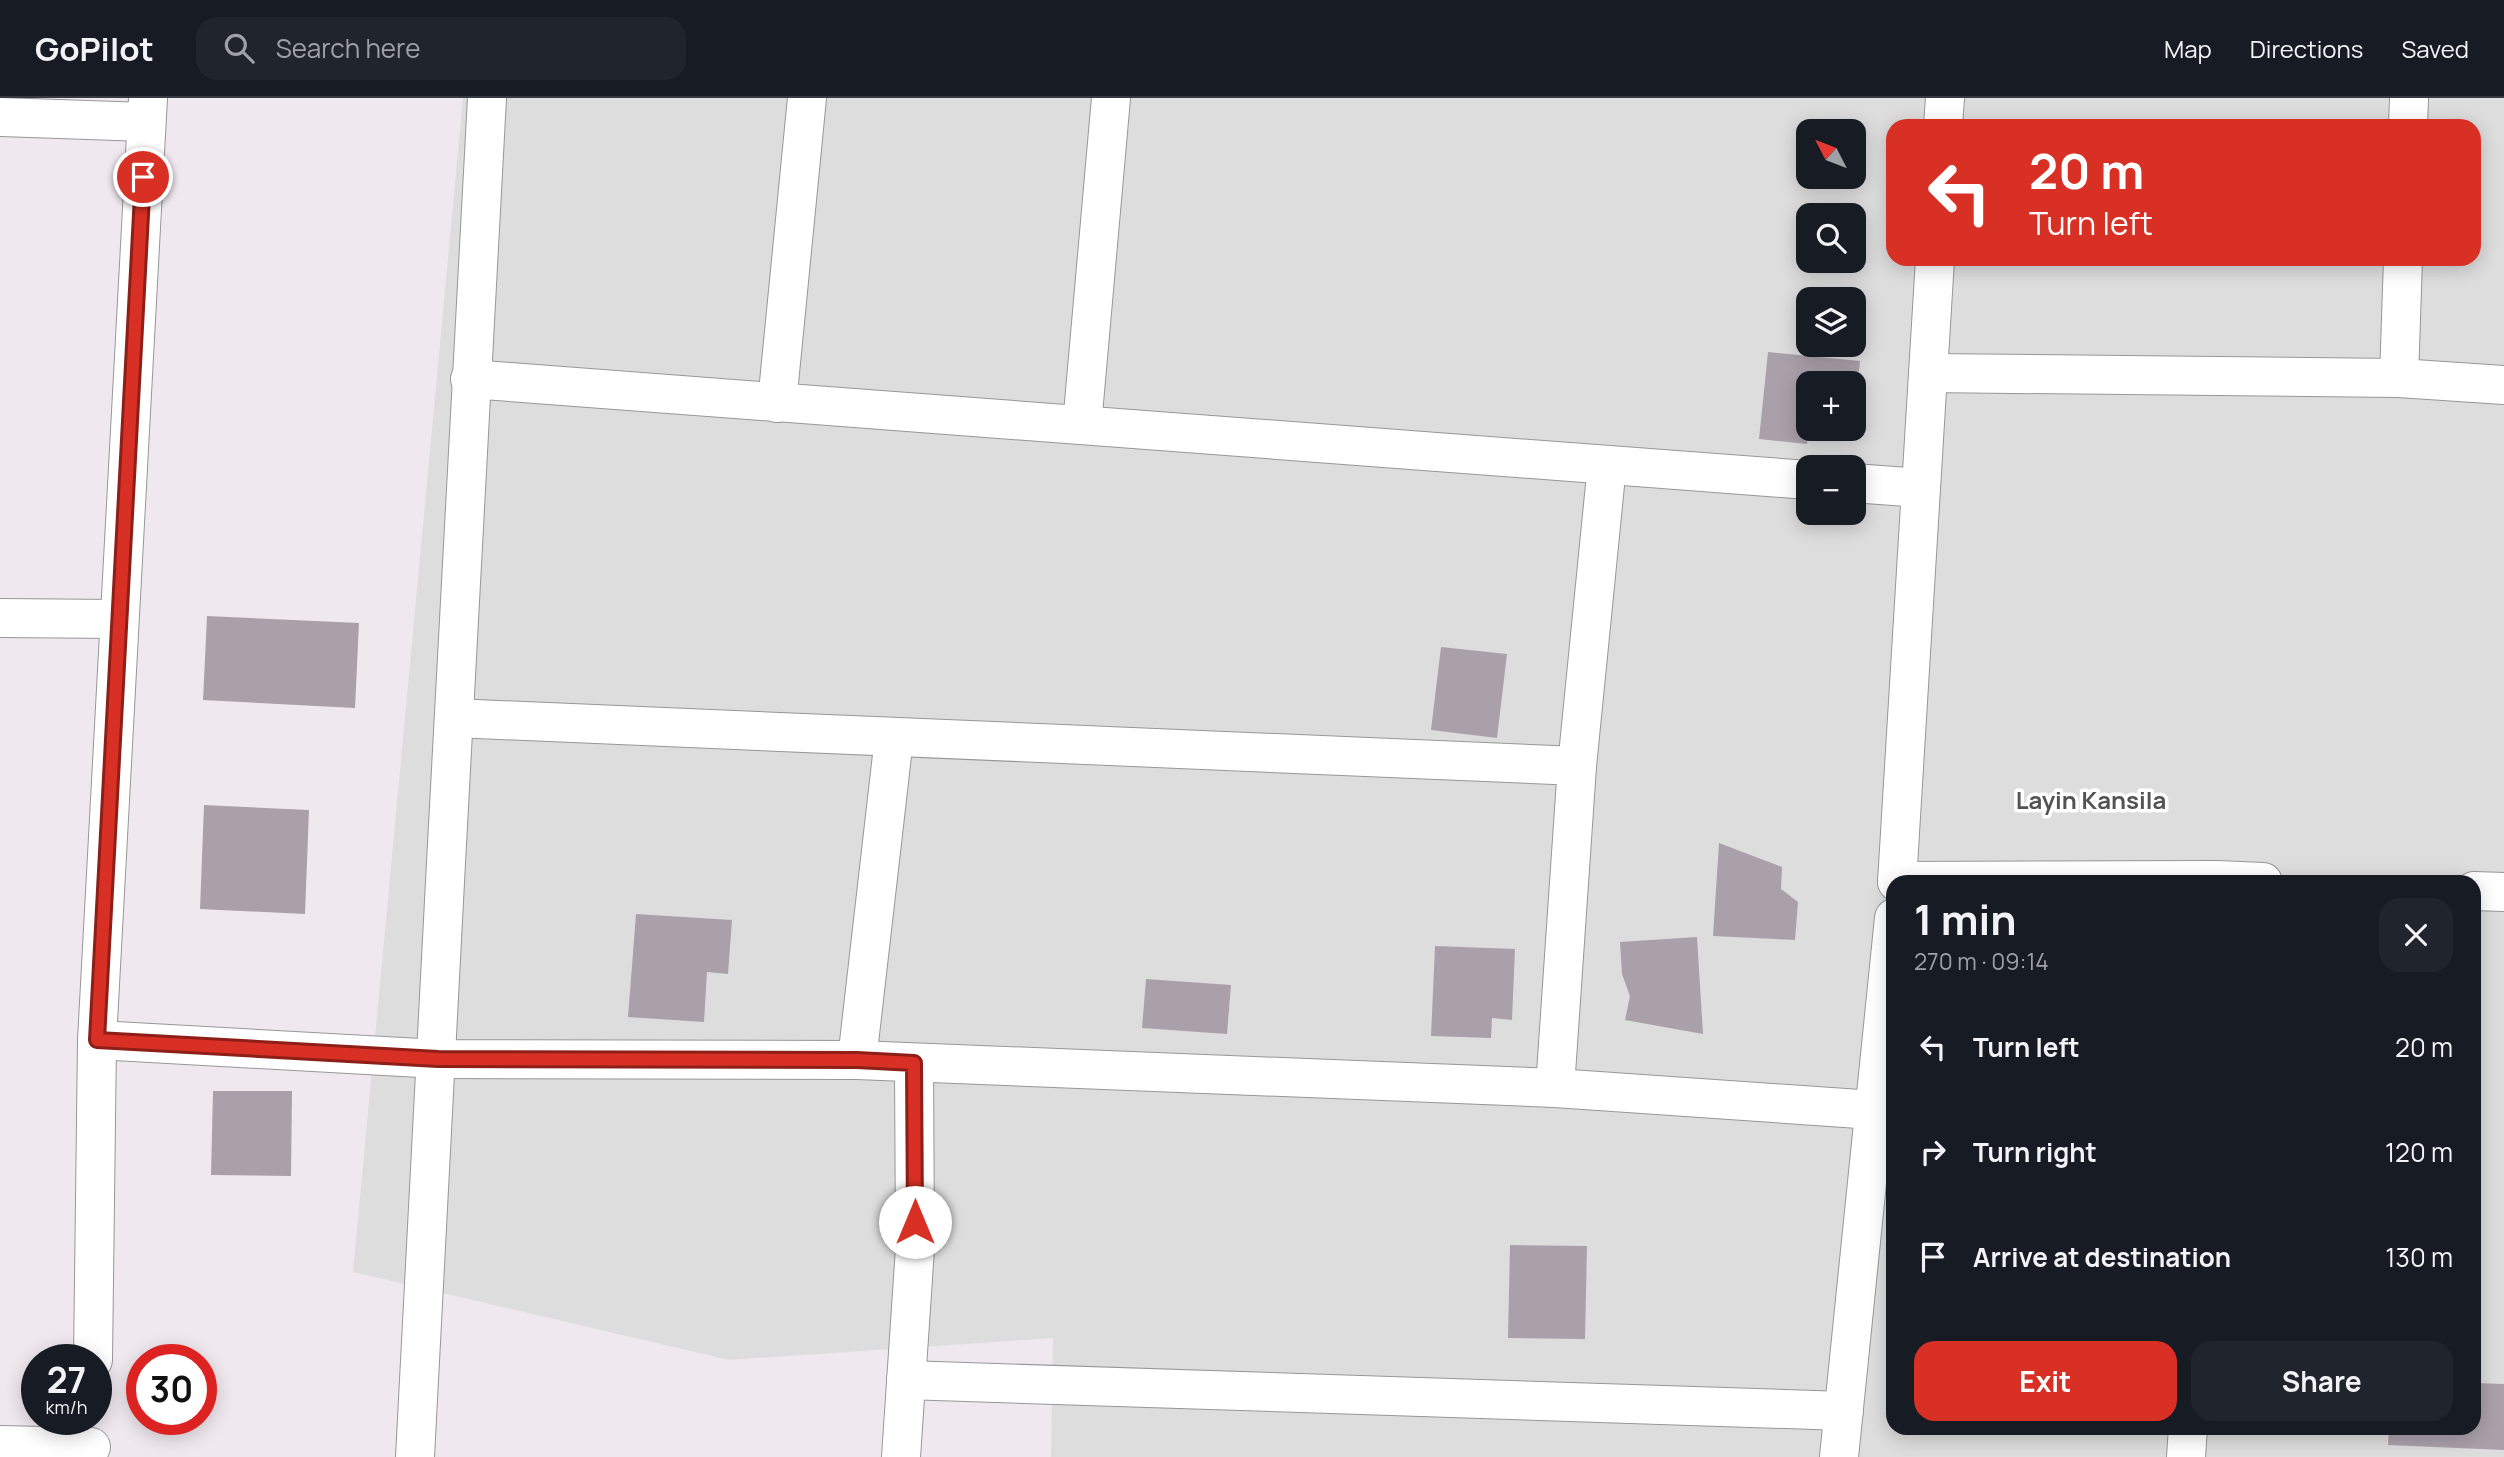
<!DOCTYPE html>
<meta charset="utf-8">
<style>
:root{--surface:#171b24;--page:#20242c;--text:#f1f3f6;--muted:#9ea1a6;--line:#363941;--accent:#d93025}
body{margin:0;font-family:Manrope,sans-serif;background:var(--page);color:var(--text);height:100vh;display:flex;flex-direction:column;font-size:26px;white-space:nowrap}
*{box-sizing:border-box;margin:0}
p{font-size:23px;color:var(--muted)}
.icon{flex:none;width:38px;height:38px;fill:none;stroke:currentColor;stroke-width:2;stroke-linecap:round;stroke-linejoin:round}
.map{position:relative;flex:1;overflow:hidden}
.drawer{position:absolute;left:1886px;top:777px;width:595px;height:560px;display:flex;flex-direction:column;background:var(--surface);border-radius:21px;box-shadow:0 4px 18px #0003}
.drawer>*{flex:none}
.top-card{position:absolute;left:1886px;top:21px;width:595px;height:147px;border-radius:21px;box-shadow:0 4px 18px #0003;background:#d93025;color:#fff;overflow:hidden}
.needle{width:46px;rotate:312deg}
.tools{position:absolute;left:1796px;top:21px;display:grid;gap:14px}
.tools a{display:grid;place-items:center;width:70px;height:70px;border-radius:14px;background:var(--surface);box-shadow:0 4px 18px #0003;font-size:35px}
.speed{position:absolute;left:21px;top:1246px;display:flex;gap:14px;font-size:35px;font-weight:700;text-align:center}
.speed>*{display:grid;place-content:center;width:91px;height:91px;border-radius:50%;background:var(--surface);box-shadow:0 4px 18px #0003;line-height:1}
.speed small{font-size:18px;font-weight:400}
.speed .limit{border:10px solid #d22;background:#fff;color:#111}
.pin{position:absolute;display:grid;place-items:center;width:60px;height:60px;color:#fff;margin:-30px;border:4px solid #fff;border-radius:50%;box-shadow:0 2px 7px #0007}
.me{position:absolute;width:77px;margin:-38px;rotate:0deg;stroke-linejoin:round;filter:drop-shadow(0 0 5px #0008)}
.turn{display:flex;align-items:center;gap:24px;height:147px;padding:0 28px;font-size:32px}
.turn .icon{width:91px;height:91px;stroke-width:2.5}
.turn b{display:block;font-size:49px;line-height:60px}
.round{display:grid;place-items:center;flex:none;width:74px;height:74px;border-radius:21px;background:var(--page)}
.summary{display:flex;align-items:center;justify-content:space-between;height:119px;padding:0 28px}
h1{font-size:42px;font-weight:700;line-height:52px}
.button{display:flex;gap:14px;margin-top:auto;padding:14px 28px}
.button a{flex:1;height:80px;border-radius:21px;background:var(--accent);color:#fff;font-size:28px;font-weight:700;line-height:80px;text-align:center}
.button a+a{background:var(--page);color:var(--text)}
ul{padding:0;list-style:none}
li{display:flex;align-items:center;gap:21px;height:105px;padding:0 28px}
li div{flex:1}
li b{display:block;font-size:26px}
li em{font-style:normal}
header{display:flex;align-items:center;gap:42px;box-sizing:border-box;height:98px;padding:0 35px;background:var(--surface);border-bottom:2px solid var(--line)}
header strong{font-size:33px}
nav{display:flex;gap:38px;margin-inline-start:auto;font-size:24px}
.search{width:490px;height:63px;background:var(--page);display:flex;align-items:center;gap:18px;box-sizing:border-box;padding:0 24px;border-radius:21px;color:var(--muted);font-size:26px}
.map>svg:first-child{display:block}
.residential{fill:#deddde;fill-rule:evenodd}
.building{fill:#aaa0aa}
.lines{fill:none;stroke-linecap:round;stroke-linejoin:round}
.minor-casing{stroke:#979797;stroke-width:40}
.minor{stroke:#fff;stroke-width:38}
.route-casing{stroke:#8d1f18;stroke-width:18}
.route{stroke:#d93025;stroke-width:12}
.labels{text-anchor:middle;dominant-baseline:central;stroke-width:7;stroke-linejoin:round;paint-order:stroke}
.quarter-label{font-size:24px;font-weight:bold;fill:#535353;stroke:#fff}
</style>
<header>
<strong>GoPilot</strong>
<div class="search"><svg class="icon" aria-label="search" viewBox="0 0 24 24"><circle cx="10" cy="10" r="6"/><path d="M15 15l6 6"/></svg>Search here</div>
<nav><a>Map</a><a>Directions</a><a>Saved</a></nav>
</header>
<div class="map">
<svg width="2504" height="1359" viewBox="0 0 2504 1359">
<rect width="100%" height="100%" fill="#f0e8ef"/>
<!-- residential -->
<path class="residential" d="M463,0H2504V1359H1051L1053,1240L729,1262L353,1174ZM1894,28H2474V161H1894ZM1808,33H1853V79H1808ZM1808,117H1853V163H1808ZM1808,201H1853V247H1808ZM1808,285H1853V331H1808ZM1808,369H1853V415H1808ZM1894,784H2474V1330H1894Z"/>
<!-- building -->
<g class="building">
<polygon points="1768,254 1860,263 1855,312 1853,312 1853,285 1808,285 1808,331 1844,331 1843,337 1808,333 1807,346 1759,341"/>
<polygon points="207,518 359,525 355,610 203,602"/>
<polygon points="1441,549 1507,556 1497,640 1431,632"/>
<polygon points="204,707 309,712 305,816 200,811"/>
<polygon points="1719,745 1782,769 1781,791 1798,804 1795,842 1713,838"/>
<polygon points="636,816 732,822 728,876 707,874 704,924 628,919"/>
<polygon points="1697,839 1703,936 1625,922 1630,898 1622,876 1620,844"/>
<polygon points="1435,848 1515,851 1512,922 1492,920 1491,940 1431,938"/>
<polygon points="1146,881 1231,887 1227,936 1142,930"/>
<polygon points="213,993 292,993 291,1078 211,1077"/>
<polygon points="1510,1147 1587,1148 1585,1241 1508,1240"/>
<polygon points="2474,1285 2504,1286 2504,1352 2388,1347 2389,1330 2474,1330"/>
</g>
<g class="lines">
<defs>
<g id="minor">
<polyline points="0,19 146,24"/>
<polyline points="1943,28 1945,0"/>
<polyline points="2408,28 2409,0"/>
<polyline points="1928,275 2399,280 2504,287"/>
<polyline points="2399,280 2403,161"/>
<polyline points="470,281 1808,382"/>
<polyline points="777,305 807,0"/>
<polyline points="1082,327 1111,0"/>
<polyline points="1853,385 1921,390"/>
<polyline points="0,520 118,521"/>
<polyline points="454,620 1577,668"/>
<polyline points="1897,783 2217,782 2263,784"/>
<polyline points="1897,784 1935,161"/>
<polyline points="2474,793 2504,794"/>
<polyline points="97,942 438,961 857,962 1555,990 1874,1012"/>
<polyline points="857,962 894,640"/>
<polyline points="1555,990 1577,668 1607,367"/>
<polyline points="93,1262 97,942 148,0"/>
<polyline points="906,1282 1844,1313"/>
<polyline points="0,1347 91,1349"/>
<path d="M415,1359C441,906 459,453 487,0"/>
<polyline points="901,1359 915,1150 914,966"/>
<polyline points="1839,1359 1894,820"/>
<polyline points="2186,1359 2188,1330"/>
</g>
</defs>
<!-- minor casing -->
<use href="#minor" class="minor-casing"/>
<!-- minor -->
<use href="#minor" class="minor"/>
</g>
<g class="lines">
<defs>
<polyline id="route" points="143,79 97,942 438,961 857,962 914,965 915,1124"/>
</defs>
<!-- route casing -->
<use href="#route" class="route-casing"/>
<!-- route -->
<use href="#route" class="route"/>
</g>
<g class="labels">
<!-- quarter labels -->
<g class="quarter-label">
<text x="2091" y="701">Layin Kansila</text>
</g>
</g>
</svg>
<div class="tools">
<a><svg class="needle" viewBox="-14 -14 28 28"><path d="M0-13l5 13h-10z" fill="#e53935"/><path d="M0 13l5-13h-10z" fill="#9ea1a6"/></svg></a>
<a><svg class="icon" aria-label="search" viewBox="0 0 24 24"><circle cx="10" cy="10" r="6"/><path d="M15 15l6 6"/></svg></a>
<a><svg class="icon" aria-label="layers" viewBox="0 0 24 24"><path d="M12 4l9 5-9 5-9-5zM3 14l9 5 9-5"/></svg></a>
<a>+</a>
<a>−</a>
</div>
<div class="speed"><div>27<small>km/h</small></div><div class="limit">30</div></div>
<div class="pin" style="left:143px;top:79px;background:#d93025"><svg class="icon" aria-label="arrive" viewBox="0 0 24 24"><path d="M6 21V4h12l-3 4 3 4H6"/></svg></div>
<svg class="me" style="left:915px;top:1124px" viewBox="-20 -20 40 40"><circle r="19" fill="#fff"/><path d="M0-13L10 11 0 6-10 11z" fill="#d93025"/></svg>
<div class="top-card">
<div class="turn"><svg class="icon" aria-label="left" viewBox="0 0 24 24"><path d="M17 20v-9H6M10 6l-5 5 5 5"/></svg><div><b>20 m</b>Turn left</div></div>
</div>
<section class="drawer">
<div class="summary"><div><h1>1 min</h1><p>270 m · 09:14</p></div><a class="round"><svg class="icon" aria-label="close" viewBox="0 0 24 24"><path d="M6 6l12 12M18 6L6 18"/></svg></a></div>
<ul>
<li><svg class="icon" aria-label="left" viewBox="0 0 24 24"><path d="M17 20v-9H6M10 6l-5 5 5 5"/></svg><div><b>Turn left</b></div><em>20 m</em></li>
<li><svg class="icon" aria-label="right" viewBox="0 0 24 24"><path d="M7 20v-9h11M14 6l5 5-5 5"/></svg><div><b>Turn right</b></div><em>120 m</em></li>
<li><svg class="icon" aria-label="arrive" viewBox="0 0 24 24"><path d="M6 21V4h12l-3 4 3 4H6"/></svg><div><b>Arrive at destination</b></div><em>130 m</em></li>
</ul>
<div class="button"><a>Exit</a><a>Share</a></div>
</section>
</div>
